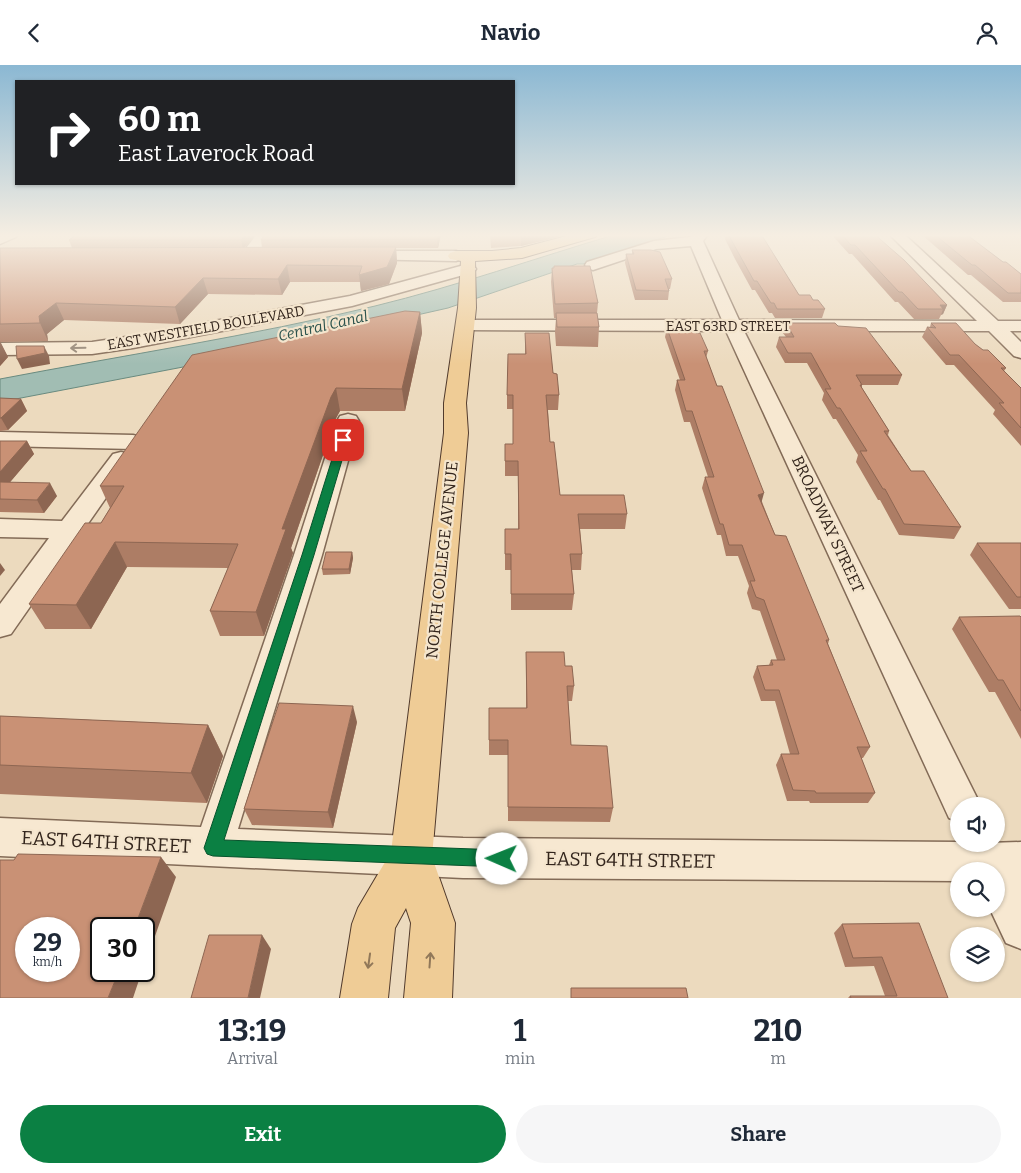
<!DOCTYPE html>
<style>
:root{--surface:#fff;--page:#f6f6f7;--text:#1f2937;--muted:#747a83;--accent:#0b8043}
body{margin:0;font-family:Bitter,serif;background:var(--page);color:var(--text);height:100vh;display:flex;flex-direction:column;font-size:19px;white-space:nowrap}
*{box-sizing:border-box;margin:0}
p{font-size:16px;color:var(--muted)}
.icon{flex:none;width:28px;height:28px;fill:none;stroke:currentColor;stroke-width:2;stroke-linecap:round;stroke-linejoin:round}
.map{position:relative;height:933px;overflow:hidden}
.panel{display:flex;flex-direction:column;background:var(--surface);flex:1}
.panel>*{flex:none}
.guide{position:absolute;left:15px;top:15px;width:500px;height:105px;border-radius:0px;box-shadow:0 1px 4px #0004;background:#202124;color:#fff;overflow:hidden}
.controls{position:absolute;left:950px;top:732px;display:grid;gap:10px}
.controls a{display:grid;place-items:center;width:55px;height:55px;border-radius:50%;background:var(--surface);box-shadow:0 1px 4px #0004;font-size:25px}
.speed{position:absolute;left:15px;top:852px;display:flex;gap:10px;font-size:25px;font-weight:700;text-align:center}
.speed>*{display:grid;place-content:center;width:65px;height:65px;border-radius:50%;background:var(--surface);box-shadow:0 1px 4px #0004;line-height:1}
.speed small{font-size:12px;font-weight:400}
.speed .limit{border:2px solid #111;border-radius:8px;background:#fff;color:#111}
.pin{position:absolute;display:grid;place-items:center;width:42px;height:42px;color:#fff;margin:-21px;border-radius:10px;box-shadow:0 2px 8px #0006}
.me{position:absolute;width:55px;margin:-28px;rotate:271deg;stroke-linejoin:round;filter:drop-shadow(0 0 4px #0008)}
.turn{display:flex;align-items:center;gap:18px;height:105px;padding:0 20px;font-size:22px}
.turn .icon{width:65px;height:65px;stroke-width:2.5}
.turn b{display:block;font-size:35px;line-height:42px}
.eta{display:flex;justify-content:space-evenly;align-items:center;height:85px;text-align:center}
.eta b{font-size:30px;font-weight:700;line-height:35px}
.cta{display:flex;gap:10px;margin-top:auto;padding:10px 20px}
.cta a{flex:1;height:58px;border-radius:30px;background:var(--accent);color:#fff;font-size:20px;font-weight:700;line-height:58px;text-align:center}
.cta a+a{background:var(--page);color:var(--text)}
header{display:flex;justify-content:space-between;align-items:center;height:65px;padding:0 20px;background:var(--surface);font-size:22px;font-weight:700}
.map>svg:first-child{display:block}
.water{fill:#a1bdb3;stroke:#698a7f}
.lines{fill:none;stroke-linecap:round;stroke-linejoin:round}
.minor-casing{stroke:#836b57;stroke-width:3}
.major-casing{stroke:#513a2c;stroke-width:2}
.minor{fill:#f7e8d1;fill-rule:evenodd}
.major{fill:#efcc96;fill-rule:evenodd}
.wall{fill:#ad7d65}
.shaded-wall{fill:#8d6652}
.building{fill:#c99175;stroke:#8d6652;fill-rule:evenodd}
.oneway{stroke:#958676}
.oneway2{stroke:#917859}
.route{fill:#0b8043;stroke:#07532c}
.labels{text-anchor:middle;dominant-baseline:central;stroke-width:4.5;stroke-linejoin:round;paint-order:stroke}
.far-street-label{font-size:14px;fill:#33251c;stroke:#f4e5cd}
.far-water-label{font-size:15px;font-style:italic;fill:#2b534d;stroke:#f4e5cd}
.street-label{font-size:16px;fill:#33251c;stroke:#f4e5cd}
.near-street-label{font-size:19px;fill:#33251c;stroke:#f4e5cd}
</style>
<header><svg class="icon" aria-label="back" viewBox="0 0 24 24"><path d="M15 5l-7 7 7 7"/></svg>Navio<svg class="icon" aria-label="person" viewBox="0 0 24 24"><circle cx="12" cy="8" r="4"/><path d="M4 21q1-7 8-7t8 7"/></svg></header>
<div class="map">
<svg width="1021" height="933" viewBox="0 0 1021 933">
<rect width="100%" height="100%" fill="#ecdabe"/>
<!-- water -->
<path class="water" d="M617,169H674L583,199H577L448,243L204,298L0,337V314C125,290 251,271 375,241C457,221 536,193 617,169Z"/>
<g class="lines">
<defs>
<g id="minor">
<polygon points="0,169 18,169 16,172 0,179"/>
<polygon points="257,169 271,169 253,194 243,194 240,191"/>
<polygon points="692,169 708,169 703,176 739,255 977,256 889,169 904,169 998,256 1021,256 1021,266 1010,266 1021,277 1021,293 1014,291 989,266 744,266 981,741 959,741 959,757 949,753 726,266 466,265 460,264 457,260 460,256 466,255 722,255 691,181 656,184 593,205 587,203 585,200 587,197 654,176 690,172"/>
<polygon points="361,186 456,186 461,188 464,191 461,194 456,196 356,194 353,191 356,188"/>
<polygon points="468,199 474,201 476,204 474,207 352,241 133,283 92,289 0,290 0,278 92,277 133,271 350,231"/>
<polygon points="348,349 356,351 359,356 322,490 238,764 463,773 959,777 959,779 1021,777 1021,884 1006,878 990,844 996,844 996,806 959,806 959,816 463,813 0,791 0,753 201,762 294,490 337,356 340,351"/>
<polygon points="0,367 133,370 141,372 144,377 141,382 133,384 0,381"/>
<polygon points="121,387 129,389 133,394 11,569 0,572 0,539 49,473 0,472 0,454 62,456 113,389"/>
</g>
<polygon id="major" points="574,169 598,169 595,172 522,193 475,196 476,243 466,338 468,368 432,792 455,858 452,933 404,933 411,858 406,843 395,863 388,933 340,933 352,859 358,843 391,787 444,368 444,338 458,243 461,196 450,194 448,191 450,188 456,186 492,186 521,183"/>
</defs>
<!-- minor casing -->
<use href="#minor" class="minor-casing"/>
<!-- major casing -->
<use href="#major" class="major-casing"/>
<!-- minor -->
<use href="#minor" class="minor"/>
<!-- major -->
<use href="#major" class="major"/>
</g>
<!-- wall -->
<g class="wall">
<polygon points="77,169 256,169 244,183 262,183 261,175 441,169 438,183 396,183 397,198 389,219 361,226 360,217 290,217 282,230 208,229 180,259 64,255 47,269 48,276 0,277 8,292 0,301 0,183 72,183 69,175"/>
<polygon points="490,169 570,169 521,181 491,183"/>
<polygon points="726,169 761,169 799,230 813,235 825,244 822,253 775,253 772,248 769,248 755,225 752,225 735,194 725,174"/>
<polygon points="831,169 875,169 947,240 943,249 941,250 939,254 914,254 898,237 895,237 852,189 849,189"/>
<polygon points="921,169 966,169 1003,197 1021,209 1021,237 1003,237 971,210 968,210"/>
<polygon points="632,185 672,214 670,224 669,224 669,226 668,235 635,235 625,198 626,189 632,189"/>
<polygon points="552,203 598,238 597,248 599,262 598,282 556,281 555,267 556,253 554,253 551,217"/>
<polygon points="420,247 422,268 405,346 340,346 335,355 291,483 293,488 264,571 220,571 210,546 228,503 127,502 91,564 45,564 29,539 101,458 110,443 100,421"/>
<polygon points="786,258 838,261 902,310 898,320 862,320 862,323 889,366 888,370 911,406 961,462 954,474 899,470 880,435 878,435 856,397 858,390 836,354 833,354 822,335 824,328 807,298 785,298 776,282 779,272 786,272 783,268"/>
<polygon points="931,258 975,279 1006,303 1004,306 1021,323 1021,381 993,349 995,345 954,300 946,300 922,272 927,262 930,262"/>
<polygon points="667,263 696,268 708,286 706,293 775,470 829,575 828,579 870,682 863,693 861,693 875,728 868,738 810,738 809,736 787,736 776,700 781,689 790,689 775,636 761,636 753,612 757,601 769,600 771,595 777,595 760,546 752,544 747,528 749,521 738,491 726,491 721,470 717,470 702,423 705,412 708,412 690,357 684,357 675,325 677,315 680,315 665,272"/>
<polygon points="525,268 553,308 559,330 558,345 548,345 550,377 560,430 627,449 625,464 580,464 582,489 581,505 572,505 574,529 572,545 511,545 511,505 505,505 505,464 518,464 518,411 505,411 505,379 513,379 513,344 507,344 507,330 525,289"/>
<polygon points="0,333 21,334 27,346 8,365 0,366"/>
<polygon points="0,376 27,376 34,389 10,417 57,431 44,448 0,447"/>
<polygon points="977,478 1021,478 1021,544 1009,544 970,490"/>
<polygon points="352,487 353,493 350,509 323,510 322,504"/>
<polygon points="959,552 1021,552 1021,674 995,627 989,627 952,564"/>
<polygon points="526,587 565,601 574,621 572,636 568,636 571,680 613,743 610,757 508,756 508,690 489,690 489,675 526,643"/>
<polygon points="0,651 208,660 223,691 207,738 0,729"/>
<polygon points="357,657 333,763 252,760 244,744"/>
<polygon points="842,859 948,933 848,933 850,931 885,931 874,901 845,902 834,868"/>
</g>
<!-- shaded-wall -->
<g class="shaded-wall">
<polygon points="246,169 256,169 243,184 241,175"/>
<polygon points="438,169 441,169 438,183 437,174"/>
<polygon points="521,169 570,169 521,181"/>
<polygon points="396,182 397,198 389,219 361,226 359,210"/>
<polygon points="287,200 290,217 282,230 278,214"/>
<polygon points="203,213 208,229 180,259 175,242"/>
<polygon points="56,238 64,255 47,269 48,276 40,258 39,251"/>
<polygon points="940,240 947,240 943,249 941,250 943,244"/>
<polygon points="420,247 422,268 405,346 402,324"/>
<polygon points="0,276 8,292 0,301"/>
<polygon points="44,281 49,291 50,299 22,304 17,294"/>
<polygon points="336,323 340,346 335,355 291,483 293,488 264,571 256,547 282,464 331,332"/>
<polygon points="21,334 27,346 8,365 1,353"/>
<polygon points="27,376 34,389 0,429 0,407"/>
<polygon points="50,418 57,431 44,448 37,435"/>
<polygon points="764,428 761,439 758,430"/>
<polygon points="115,477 127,502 91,564 76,540"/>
<polygon points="352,487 353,493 350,509 349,504"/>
<polygon points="0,498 5,505 0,511"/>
<polygon points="353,641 357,657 333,763 328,747"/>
<polygon points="208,660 223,691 207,738 191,708"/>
<polygon points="161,792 176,812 144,902 144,864 134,864"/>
<polygon points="262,870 271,884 260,933 248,933"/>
<polygon points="119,906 142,906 133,933 108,933"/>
</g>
<!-- building -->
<g class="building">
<polygon points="77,169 246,169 241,175 69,175"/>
<polygon points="265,169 438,169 437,174 261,175"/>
<polygon points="490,169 511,169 490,170"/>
<polygon points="728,169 761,169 799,230 810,230 813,235 818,235 825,244 777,244 774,238 771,238 757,216 754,216"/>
<polygon points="841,169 875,169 881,175 904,195 947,240 940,240 943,244 918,244 902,227 899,227 855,180 851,180"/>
<polygon points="934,169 966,169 1003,197 1006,197 1021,209 1021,228 1008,228 975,200 972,200"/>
<polygon points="396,182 387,202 359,210 362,201 287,200 278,214 203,213 175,242 56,238 39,251 40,258 0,259 0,183"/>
<polygon points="632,185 651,185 660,187 672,214 665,214 669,226 636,225 626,189 634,189"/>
<polygon points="554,201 590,201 598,238 555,239 552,203 554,203"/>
<polygon points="405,246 420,247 402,324 336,323 331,332 282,464 286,464 256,547 210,546 238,479 115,477 76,540 29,539 85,458 101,458 124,421 100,421 192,290"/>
<polygon points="556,248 597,248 599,262 557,262"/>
<polygon points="786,258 835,258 838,261 866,263 902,310 856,310 862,320 860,320 889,366 884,366 911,406 924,406 961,462 904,459 885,424 883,424 860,386 867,386 840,343 837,343 825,324 831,324 811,288 788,288 779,272 794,272"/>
<polygon points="931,258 956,258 975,279 983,285 988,285 1006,303 1001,303 1021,323 1021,363 999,338 1004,338 959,290 950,290 927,262 936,263"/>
<polygon points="667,263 694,263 696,268 700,268 708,286 704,286 717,321 722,321 764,428 758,430 775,470 786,471 829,575 826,575 870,682 857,682 875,728 816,728 815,726 793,725 781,689 799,689 779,625 765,625 757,601 773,600 771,595 785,595 764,535 756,532 750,516 755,516 742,480 729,480 723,459 720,459 705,412 714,412 692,346 686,346 677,315 685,315"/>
<polygon points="525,268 549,268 553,308 557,309 559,330 546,330 550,377 554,377 560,430 624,430 627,449 578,449 582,489 570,489 574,529 511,529 511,489 505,489 505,464 519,464 518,396 505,396 505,379 513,379 513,330 507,330 508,289 526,289"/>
<polygon points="16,281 44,281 45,288 17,294"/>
<polygon points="0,333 21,334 1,353 0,353"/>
<polygon points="0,376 27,376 0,407"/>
<polygon points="0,417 50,418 37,435 0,434"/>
<polygon points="977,478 1021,478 1021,532 1017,532"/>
<polygon points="326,487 352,487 349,504 322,504"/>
<polygon points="1020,551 1021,552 1021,646 1003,615 998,615 959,552"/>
<polygon points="526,587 564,587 565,601 572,601 574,621 567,621 571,680 607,681 613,743 508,742 508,675 489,675 489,643 527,643"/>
<polygon points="279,638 353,641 328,747 244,744"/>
<polygon points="0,651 208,660 191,708 0,700"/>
<path d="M18,789L161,792L134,864H101V906H119L108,933H0V795H14ZM26,864H69V906H26Z"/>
<polygon points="919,858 948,933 851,933 850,931 897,931 882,892 853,893 842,859"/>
<polygon points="209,870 262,870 248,933 191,933"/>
<polygon points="571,923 686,923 688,933 571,933"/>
</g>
<!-- one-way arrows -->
<defs><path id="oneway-shaft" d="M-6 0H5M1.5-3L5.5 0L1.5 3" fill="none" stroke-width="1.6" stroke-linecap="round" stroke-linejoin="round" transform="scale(1.25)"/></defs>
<use class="oneway" href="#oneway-shaft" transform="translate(78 283) rotate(179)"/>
<g class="oneway2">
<use href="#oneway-shaft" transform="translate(430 895) rotate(-86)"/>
<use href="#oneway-shaft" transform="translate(369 896) rotate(98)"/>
</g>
<!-- sky -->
<linearGradient id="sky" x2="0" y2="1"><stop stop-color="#8bb8d3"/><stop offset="0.57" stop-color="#f6eee2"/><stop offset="1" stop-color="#f6eee2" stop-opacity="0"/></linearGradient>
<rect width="1021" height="299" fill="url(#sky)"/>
<!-- route -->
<polygon class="route" points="343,372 348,375 314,490 224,775 502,785 509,788 511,794 509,800 502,802 213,791 207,789 204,783 302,490 338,375"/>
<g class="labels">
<!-- far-street labels -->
<g class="far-street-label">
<text x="728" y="261">EAST 63RD STREET</text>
<text transform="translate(206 263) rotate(-10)">EAST WESTFIELD BOULEVARD</text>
</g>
<!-- far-water labels -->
<g class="far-water-label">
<text transform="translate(323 261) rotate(-13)">Central Canal</text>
</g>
<!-- street labels -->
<g class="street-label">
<text transform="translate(828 459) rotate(65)">BROADWAY STREET</text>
<text transform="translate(442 495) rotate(-84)">NORTH COLLEGE AVENUE</text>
</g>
<!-- near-street labels -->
<g class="near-street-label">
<text transform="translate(106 777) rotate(3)">EAST 64TH STREET</text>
<text transform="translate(630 795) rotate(1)">EAST 64TH STREET</text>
</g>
</g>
</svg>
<div class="controls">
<a><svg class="icon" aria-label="sound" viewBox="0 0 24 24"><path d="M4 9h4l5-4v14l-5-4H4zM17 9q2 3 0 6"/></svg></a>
<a><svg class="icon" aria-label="search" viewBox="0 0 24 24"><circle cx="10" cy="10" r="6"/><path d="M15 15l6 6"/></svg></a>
<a><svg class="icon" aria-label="layers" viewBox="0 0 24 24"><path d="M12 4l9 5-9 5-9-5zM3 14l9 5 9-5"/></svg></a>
</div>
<div class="speed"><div>29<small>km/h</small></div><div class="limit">30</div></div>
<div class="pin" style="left:343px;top:375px;background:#d93025"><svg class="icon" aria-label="arrive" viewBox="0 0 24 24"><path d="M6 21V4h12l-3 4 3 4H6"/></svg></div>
<svg class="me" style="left:502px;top:794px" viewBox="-20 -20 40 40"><circle r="19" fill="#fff"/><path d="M0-13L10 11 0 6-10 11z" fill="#0b8043"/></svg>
<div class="guide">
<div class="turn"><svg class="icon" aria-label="right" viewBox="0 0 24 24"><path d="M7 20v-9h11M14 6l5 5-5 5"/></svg><div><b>60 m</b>East Laverock Road</div></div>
</div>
</div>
<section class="panel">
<div class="eta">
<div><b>13:19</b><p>Arrival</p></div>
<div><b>1</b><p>min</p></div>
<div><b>210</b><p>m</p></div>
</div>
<div class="cta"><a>Exit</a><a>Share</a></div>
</section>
